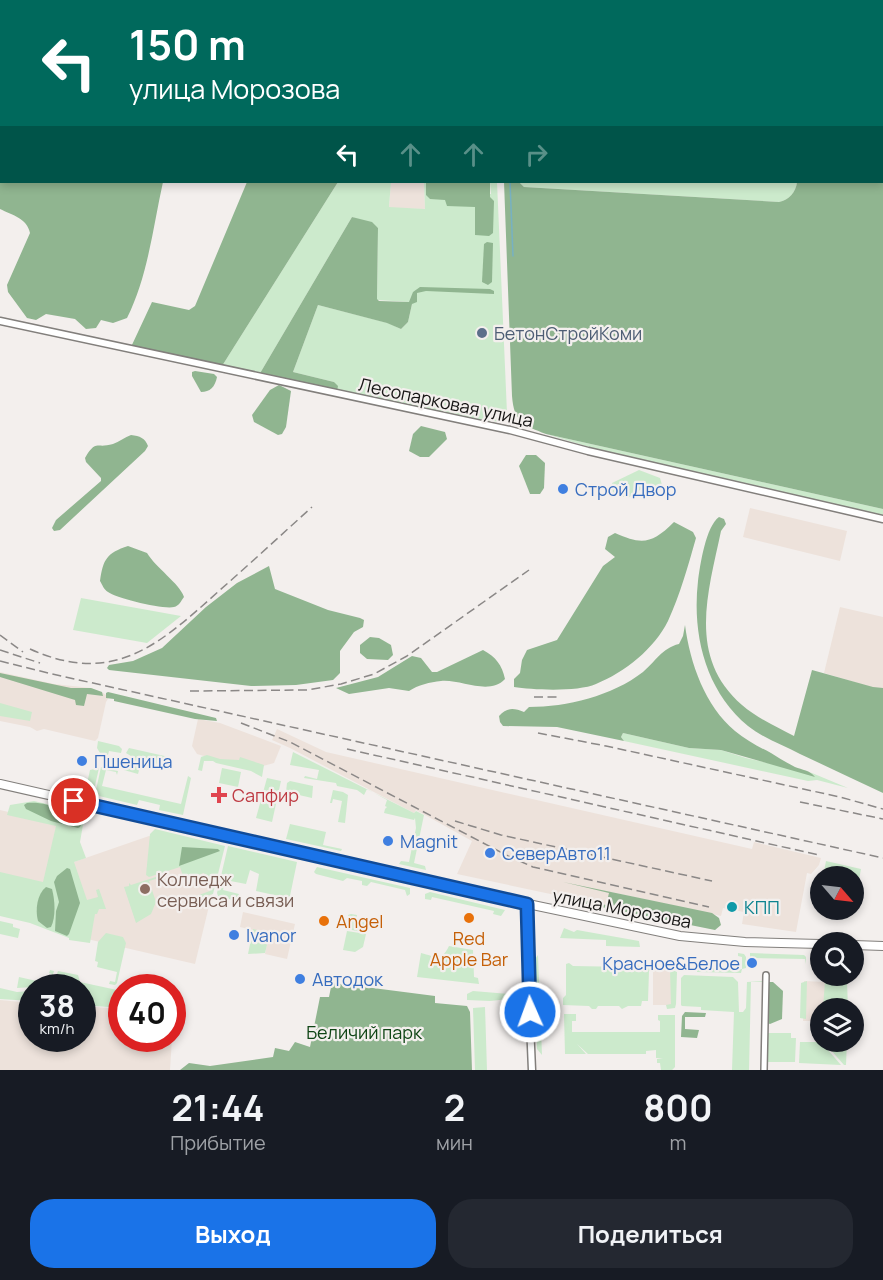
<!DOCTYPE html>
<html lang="ru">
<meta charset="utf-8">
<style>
:root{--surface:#171b24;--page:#242831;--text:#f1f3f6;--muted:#9ea1a6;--accent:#1a73e8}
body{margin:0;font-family:Manrope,sans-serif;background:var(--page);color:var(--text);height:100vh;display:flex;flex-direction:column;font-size:22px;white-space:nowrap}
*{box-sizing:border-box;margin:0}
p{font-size:20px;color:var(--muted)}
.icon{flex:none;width:33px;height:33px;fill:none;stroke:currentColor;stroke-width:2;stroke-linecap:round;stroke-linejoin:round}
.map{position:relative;height:1070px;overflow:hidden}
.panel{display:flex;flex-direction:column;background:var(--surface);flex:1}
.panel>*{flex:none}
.hud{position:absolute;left:0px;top:0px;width:884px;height:183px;box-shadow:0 3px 9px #0003;background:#00695c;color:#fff;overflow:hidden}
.needle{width:39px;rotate:118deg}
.fabs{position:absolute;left:810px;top:866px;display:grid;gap:12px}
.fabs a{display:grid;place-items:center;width:54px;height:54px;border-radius:50%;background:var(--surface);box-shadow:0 3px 9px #0003;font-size:30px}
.speed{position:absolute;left:18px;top:974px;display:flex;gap:12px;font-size:30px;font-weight:700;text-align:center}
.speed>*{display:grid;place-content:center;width:78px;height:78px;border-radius:50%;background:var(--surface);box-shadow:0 3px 9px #0003;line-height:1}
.speed small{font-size:15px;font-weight:400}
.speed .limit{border:9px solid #d22;background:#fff;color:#111}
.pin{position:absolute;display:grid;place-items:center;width:51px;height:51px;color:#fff;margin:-26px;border:3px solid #fff;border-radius:50%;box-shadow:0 2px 6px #0007}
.me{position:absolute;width:66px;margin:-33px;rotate:358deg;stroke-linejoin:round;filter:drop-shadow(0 0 4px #0008)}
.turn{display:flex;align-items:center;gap:21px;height:126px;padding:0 30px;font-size:27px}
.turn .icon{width:78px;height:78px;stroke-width:2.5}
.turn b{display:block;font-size:42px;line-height:51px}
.lanes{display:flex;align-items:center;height:57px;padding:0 30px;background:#0003;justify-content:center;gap:30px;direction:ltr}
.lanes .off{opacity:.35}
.eta{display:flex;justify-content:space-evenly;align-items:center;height:102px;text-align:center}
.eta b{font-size:36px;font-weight:700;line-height:42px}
.primary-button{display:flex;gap:12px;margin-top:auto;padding:12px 30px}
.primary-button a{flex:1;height:69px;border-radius:24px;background:var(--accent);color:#fff;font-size:24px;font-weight:700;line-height:69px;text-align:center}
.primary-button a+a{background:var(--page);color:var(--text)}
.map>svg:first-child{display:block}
.built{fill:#ede2db}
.green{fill:#cceacc}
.forest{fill:#90b590}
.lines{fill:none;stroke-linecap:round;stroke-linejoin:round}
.stream{stroke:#77b1c2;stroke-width:1.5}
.minor-casing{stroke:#827f7c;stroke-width:8}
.tertiary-casing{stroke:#827f7c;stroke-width:9}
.primary-casing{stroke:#827f7c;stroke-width:10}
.minor{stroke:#fff;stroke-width:5}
.tertiary{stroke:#fff;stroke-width:6}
.primary{stroke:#fff;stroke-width:8}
.rail{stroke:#8b8887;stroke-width:1.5;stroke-dasharray:9 4.5;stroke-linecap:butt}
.route-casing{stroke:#114b97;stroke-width:15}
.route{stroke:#1a73e8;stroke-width:10}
.service-dot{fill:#5c6f8a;stroke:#f3efed;stroke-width:2}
.shop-dot{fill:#3f7fe0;stroke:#f3efed;stroke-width:2}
.health-dot{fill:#e0444e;stroke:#f3efed;stroke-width:2}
.education-dot{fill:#8d6e63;stroke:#f3efed;stroke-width:2}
.culture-dot{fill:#0f9aa8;stroke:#f3efed;stroke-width:2}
.food-dot{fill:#e8710a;stroke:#f3efed;stroke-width:2}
.labels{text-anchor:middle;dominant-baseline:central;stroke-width:4.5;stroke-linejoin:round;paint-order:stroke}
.service-label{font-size:18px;fill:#4e5e75;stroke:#f3efed;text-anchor:start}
.street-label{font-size:18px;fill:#171615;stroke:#f3efed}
.shop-label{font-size:18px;fill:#366cbe;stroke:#f3efed;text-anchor:start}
.health-label{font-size:18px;fill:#be3a42;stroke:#f3efed;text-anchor:start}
.education-label{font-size:18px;fill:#785e54;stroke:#f3efed;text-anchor:start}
.culture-label{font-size:18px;fill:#0d838f;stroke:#f3efed;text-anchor:start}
.food-label{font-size:18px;fill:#c56008;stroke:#f3efed;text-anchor:start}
.park-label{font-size:18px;fill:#0f4515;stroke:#f3efed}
</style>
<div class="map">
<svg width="883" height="1070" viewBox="0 0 883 1070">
<rect width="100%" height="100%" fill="#f3efed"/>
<!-- built -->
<g class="built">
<polygon points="391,182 424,182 425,209 389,208"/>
<polygon points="750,508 847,531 840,561 743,537"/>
<polygon points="840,607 883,617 883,688 874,688 824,673"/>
<polygon points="0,672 54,684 91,688 103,693 109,697 106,702 98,738 95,741 44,729 37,731 30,727 0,721"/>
<polygon points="198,719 220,723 281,746 274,763 263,766 221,761 197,754 192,746"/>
<polygon points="277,729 326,752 752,849 754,842 821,858 819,865 811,874 807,873 796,932 742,924 744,912 723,908 721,916 611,892 607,906 457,874 472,841 416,810 414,813 290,748 272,740"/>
<polygon points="0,810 79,829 43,883 0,873"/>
<polygon points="149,836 222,852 195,964 70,935 74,862"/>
<polygon points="243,912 295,924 287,959 265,954 269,934 240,927"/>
<rect x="653" y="969" width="18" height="36"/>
<polygon points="804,981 825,982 825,1008 820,1008 820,1021 803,1021"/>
<polygon points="0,1000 31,1003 32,1038 82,1038 83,1006 121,1009 122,1038 172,1038 170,1070 0,1070"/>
</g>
<!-- green -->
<g class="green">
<polygon points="744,0 883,0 883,98 882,2 743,2"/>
<polygon points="338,182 391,182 389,207 425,209 424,182 426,182 426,195 491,194 490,182 497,182 507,413 500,422 465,417 337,391 334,382 293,372 318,305 388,323 401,329 408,322 412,304 409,302 377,300 378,228 352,217 259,375 222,366"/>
<path d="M519,182H797C796,192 789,200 779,202L524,187Z"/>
<polygon points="546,434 883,509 883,516 606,452"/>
<polygon points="639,470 660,478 662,485 657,489 643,488 628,498 613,494 612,483"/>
<polygon points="81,598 181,616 147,643 73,630"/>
<polygon points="0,703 32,712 30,721 0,716"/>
<polygon points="623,733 689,748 721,750 746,758 812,773 848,788 817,780 808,781 624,741 621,737"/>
<polygon points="98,741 119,746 122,749 121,753 109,751 108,755 100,753 97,748"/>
<polygon points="129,748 169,757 172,762 158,759 156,766 141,763 138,774 124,770 124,766 129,767 131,756 126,753"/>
<polygon points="293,752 414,813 416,811 424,815 414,863 425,866 426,870 399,864 401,861 409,862 416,828 415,818 414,820 384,813 385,809 387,807 385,806 387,800 367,789 364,795 357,790 337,786 336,783 304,778 305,776 317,779 319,770 290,765"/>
<polygon points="207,755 220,759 239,760 240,757 264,765 262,777 251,771 216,763 213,761 204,761 202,771 198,770 201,757"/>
<polygon points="101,767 118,771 117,775 116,772 106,770 102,786 181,804 188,776 191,778 183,815 159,810 160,805 139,800 137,805 99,796 96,790"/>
<polygon points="99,768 94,790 98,796 85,793 90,770"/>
<polygon points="222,768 241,772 238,787 219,783"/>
<polygon points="267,778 281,781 272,822 256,818"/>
<polygon points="290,781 313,786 312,798 286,792 287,783"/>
<polygon points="333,790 343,792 348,795 345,823 338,822 342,801 333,799 332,803 330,803"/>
<polygon points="34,801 85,813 80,842 86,858 74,862 87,900 98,897 96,890 99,889 106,909 99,909 97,914 95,914 90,943 69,940 69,938 30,923 0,916 0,872 43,882 56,826 7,815 10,805"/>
<polygon points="290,824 326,832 323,845 342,849 341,851 286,839"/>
<polygon points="155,829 225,846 213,894 199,898 196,896 210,891 204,873 184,879 180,867 149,877 146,875 150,834"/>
<polygon points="228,846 297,862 290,896 288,898 256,891 259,874 250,870 246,884 225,880 223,890 239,894 236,901 218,896 217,893"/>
<polygon points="826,861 861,869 858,885 854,886 854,876 823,876"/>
<polygon points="317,867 410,888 410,894 407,896 405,890 371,882 367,886 362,885 362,881 347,878 343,881 316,874 314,872"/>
<polygon points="162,875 168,888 166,888 162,877 149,881 156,902 151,914 136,923 124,887 129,886 129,883 131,885"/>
<polygon points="430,892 505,910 501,916 493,914 494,911 432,897 431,900 425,899 425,894"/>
<polygon points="351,914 357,915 356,921 368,923 366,933 363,932 357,924 362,932 347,929 348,915"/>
<polygon points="0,921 13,924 13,927 20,929 18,938 0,934"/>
<polygon points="564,928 574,932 577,930 639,941 640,947 606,946 606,940 560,938"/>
<polygon points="253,929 270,933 265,953 248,954"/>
<polygon points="347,931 366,934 363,947 355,952 343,950"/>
<polygon points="106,933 123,937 126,943 117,983 115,985 109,984 110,981 115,982 117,972 97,967 98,962 95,961 98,942"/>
<path d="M449,946L473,950L474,977L478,978L479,984L417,977L421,953C437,957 441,962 449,946Z"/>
<polygon points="738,953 744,954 746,957 746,968 742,969 741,973 697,972 697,968 742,969 742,957 738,956"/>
<polygon points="750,953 804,955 806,957 806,964 805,959 750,958"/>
<polygon points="538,955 542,1055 537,1049 533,962"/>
<polygon points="634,962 640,967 665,968 654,968 649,971 648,1001 642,1001 641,1006 628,1006 622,1009 619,1006 598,1006 596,1009 592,1009 589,1006 563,1005 563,998 566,995 566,964 569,963 573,966 630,967"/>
<polygon points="670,969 677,972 676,1004 675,1008 667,1009 666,1005 671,1004"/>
<polygon points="50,970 54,971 49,986 17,988 19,977 50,984 52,974 49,973"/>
<polygon points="58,971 78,975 80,982 117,990 121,988 121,1008 83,1005 82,987 52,987"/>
<polygon points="684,975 733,977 738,982 739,1012 743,1012 746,1008 747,982 764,981 764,988 762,988 762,982 751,982 749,1070 732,1070 734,1012 701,1010 701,1007 682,1006 681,1005 681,978"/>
<polygon points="807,981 806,1019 800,1018 801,983"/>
<polygon points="825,981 847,982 848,1008 823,1008"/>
<polygon points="0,988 17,992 31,991 31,1001 0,999"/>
<polygon points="473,991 509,994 509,999 490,1001 467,1000 467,994"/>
<polygon points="485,1007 487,1070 475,1070 473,1008"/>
<polygon points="564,1014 576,1014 576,1021 572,1021 572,1032 660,1032 660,1021 658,1020 658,1015 675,1015 675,1067 672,1070 661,1070 660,1063 657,1063 657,1059 663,1058 656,1058 656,1050 646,1051 646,1054 588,1054 577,1044 586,1054 565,1054"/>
<polygon points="767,1033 791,1033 791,1038 796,1038 795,1062 767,1062"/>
<polygon points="830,1041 847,1041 846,1065 844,1065 830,1049"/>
<polygon points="800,1042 821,1042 841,1065 799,1063"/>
</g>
<!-- forest -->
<g class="forest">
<path d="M883,98V509L546,434C523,425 514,422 512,396L504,182H519L524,187L779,202C789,200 796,192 797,182H882Z"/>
<path d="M0,140H2V182H163C153,227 148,276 127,318L113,323L101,320L96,328L86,329L75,319L46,314L36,320L27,318L8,292L7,285L30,233C27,218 12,215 0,209Z"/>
<polygon points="247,182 338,182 222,366 131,347 152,302 189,310 195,306"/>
<polygon points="426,182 490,182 490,197 494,201 493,233 489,236 475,235 475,207 447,206 445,200 430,199 426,195"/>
<polygon points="352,217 372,222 378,228 377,299 379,301 409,302 413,292 420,287 490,289 494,291 494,294 426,291 417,293 417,302 412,304 408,322 401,329 387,323 318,305 293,372 334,382 338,386 337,391 259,375"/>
<polygon points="487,242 493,243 492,282 488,285 482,282 484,244"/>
<path d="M195,371L214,374L217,377C215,387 210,392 201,392L192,376V372Z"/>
<polygon points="279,385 291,391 286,427 282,434 278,435 254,422 252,415 270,390"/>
<polygon points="421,426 445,432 447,439 429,457 420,457 409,451 413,434"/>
<path d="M131,435C140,436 145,438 148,446L145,451L60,530L54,531L52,528L56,520L101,481V478L86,462L85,458C96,439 97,449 113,444C119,442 125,437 131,435Z"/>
<polygon points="526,455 536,455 545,463 544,488 540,494 530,494 519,466"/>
<path d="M719,517L724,519L726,524L721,531C708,593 687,657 742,705C757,718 777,727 794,736L812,670L873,687L883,688V793C855,780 828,767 800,754C783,745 763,738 748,726C705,690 692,634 698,581C700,565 706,526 719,517Z"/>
<path d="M674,522L693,532L696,538C688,566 680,595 668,621C654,649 625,672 596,684C578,692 533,690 514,687V679L520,673L522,660L527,650L557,640L603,566L615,557L605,549L608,537L615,533C642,545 652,544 674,522Z"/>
<path d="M128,546L147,553C156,568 179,583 184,597C181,601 179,606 174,607C164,610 116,598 108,592C104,590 102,584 100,581C103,559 107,553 128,546Z"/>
<polygon points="269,566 275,589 328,610 360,618 364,620 363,627 354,632 340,651 340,673 333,680 296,685 251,686 109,670 107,668 109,665 133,661 162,648 206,607 237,583"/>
<path d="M685,625C690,663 705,706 735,731C746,740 759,747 771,753C779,758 787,763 795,767C802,770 810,770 815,777L721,750L689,748L623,733L621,737L624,741L557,727L503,726L500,722L499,716C507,707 514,708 524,712L529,707C567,707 612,696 643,672C655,662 662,648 679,644L683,636Z"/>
<polygon points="370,637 379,638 391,645 393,655 388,660 367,659 360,653 360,645"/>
<path d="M483,650C496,657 502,665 505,679C489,696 461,679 441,681C430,682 418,685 409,691L389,688L349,694L336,688L378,677L412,656L421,658L432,672H437Z"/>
<polygon points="0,673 71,688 91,688 102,692 103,696 87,694 84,706 76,705 75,700 0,677"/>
<polygon points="108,692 216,718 217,721 195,719 114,701 114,699 106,698 106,693"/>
<path d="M27,803C37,802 52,804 59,811C66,810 75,811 82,815L83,820L80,827L78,828L51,821L26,809L24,805Z"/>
<polygon points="182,847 218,849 220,851 179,866"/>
<polygon points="67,868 70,869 80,903 69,934 67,936 55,931 56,911 59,902 54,882 57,876"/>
<polygon points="563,882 712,913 719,918 721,925 715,930 561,899 559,898 559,895 606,905 609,893"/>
<path d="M46,887L52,889C55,900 56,917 51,927L47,928L38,921C35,910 37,894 46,887Z"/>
<polygon points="769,982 773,982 783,991 782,1019 770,1024 767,1023"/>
<polygon points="334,983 435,996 435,1003 467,1006 470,1012 472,1070 180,1070 189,1063 210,1066 273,1057 275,1048 289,1051 295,1042 310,1047 320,997 329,997 331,987"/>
<polygon points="685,1012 706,1013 705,1017 685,1017 685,1029 699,1030 697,1038 681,1037 682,1016"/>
</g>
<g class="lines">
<!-- stream -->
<g class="stream">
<polyline points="503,0 503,2"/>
<polyline points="882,162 883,163"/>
<polyline points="510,182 513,256"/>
</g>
<defs>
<polyline id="minor" points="764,1070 766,975"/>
<g id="tertiary">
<polyline points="0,321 510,430 588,451 883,519"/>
<polyline points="527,904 527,953 532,1070"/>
</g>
<g id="primary">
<polyline points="0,784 528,904 680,936 745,942 820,944"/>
<polyline points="854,945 883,946"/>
</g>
</defs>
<!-- minor casing -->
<use href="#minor" class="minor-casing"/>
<!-- tertiary casing -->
<use href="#tertiary" class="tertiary-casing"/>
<!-- primary casing -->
<use href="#primary" class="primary-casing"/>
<!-- minor -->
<use href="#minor" class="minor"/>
<!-- tertiary -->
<use href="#tertiary" class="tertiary"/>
<!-- primary -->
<use href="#primary" class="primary"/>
<!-- rail -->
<g class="rail">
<polyline points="0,635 23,652"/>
<path d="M30,649C114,687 160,644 220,590C251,563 281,535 312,507"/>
<polyline points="0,650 40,663"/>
<polyline points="0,661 52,674 883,858"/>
<polyline points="190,691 307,690 341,684 374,674 407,656 529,570"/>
<polyline points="534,697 557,697"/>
<polyline points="241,723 290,742 508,856 533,867 709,907"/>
<polyline points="538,733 606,746 840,797 883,809"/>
<polyline points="347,749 819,855"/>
<polyline points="800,802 883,819"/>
<polyline points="455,821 501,835 712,881"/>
</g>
</g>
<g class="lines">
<defs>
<polyline id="route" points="74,801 527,904 530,1012"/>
</defs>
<!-- route casing -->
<use href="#route" class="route-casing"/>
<!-- route -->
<use href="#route" class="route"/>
</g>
<!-- markers -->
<circle class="service-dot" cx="482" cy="333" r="6"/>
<g class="shop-dot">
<circle cx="563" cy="489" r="6"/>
<circle cx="82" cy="761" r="6"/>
<circle cx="388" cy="841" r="6"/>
<circle cx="490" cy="853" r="6"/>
<circle cx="234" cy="935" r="6"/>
<circle cx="752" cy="963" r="6"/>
<circle cx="300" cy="979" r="6"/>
</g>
<path class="health-dot" d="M216 786h6v6h6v6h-6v6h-6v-6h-6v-6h6z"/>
<circle class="education-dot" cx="145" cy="889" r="6"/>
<circle class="culture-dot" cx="732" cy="907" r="6"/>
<g class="food-dot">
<circle cx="469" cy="918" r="6"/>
<circle cx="324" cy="921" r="6"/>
</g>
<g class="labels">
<!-- service labels -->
<g class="service-label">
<text x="494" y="333">БетонСтройКоми</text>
</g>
<!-- street labels -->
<g class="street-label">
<text transform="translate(446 402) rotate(12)">Лесопарковая улица</text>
<text transform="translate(622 908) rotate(11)">улица Морозова</text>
</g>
<!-- shop labels -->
<g class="shop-label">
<text x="575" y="489">Строй Двор</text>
<text x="94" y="761">Пшеница</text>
<text x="400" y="841">Magnit</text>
<text x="502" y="853">СеверАвто11</text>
<text x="246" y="935">Ivanor</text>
<text x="740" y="963" text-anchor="end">Красное&amp;Белое</text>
<text x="312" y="979">Автодок</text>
</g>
<!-- health labels -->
<g class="health-label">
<text x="232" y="795">Сапфир</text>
</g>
<!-- education labels -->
<g class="education-label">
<text x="157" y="879">Колледж<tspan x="157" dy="21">сервиса и связи</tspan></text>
</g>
<!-- culture labels -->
<g class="culture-label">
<text x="744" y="907">КПП</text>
</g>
<!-- food labels -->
<g class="food-label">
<text x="336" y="921">Angel</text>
<text x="469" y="938" text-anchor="middle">Red<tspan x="469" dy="21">Apple Bar</tspan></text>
</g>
<!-- park labels -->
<g class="park-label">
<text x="364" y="1032">Беличий парк</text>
</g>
</g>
</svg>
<div class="fabs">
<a><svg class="needle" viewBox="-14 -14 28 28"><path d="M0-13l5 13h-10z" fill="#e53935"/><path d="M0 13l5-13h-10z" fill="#9ea1a6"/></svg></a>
<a><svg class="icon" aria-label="search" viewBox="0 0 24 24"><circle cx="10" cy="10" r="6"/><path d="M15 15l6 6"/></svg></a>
<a><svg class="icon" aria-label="layers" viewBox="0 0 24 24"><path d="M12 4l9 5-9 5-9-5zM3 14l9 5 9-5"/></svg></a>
</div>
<div class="speed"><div>38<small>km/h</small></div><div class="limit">40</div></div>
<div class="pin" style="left:74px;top:801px;background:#d93025"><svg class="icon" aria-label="arrive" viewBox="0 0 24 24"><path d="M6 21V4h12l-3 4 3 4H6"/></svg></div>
<svg class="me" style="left:530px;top:1012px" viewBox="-20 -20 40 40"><circle r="17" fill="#1a73e8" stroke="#fff" stroke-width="3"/><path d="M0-11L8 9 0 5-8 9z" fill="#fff"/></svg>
<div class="hud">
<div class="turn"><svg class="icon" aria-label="left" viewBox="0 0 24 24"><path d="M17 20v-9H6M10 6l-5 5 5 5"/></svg><div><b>150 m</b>улица Морозова</div></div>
<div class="lanes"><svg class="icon" aria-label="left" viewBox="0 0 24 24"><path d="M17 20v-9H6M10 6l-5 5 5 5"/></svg><svg class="icon off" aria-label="ahead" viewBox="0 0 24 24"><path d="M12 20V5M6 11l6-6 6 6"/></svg><svg class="icon off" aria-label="ahead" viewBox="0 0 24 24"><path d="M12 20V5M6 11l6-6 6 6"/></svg><svg class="icon off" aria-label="right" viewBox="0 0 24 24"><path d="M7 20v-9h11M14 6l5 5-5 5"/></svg></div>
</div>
</div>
<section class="panel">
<div class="eta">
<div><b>21:44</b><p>Прибытие</p></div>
<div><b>2</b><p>мин</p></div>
<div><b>800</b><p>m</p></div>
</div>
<div class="primary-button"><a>Выход</a><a>Поделиться</a></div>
</section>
